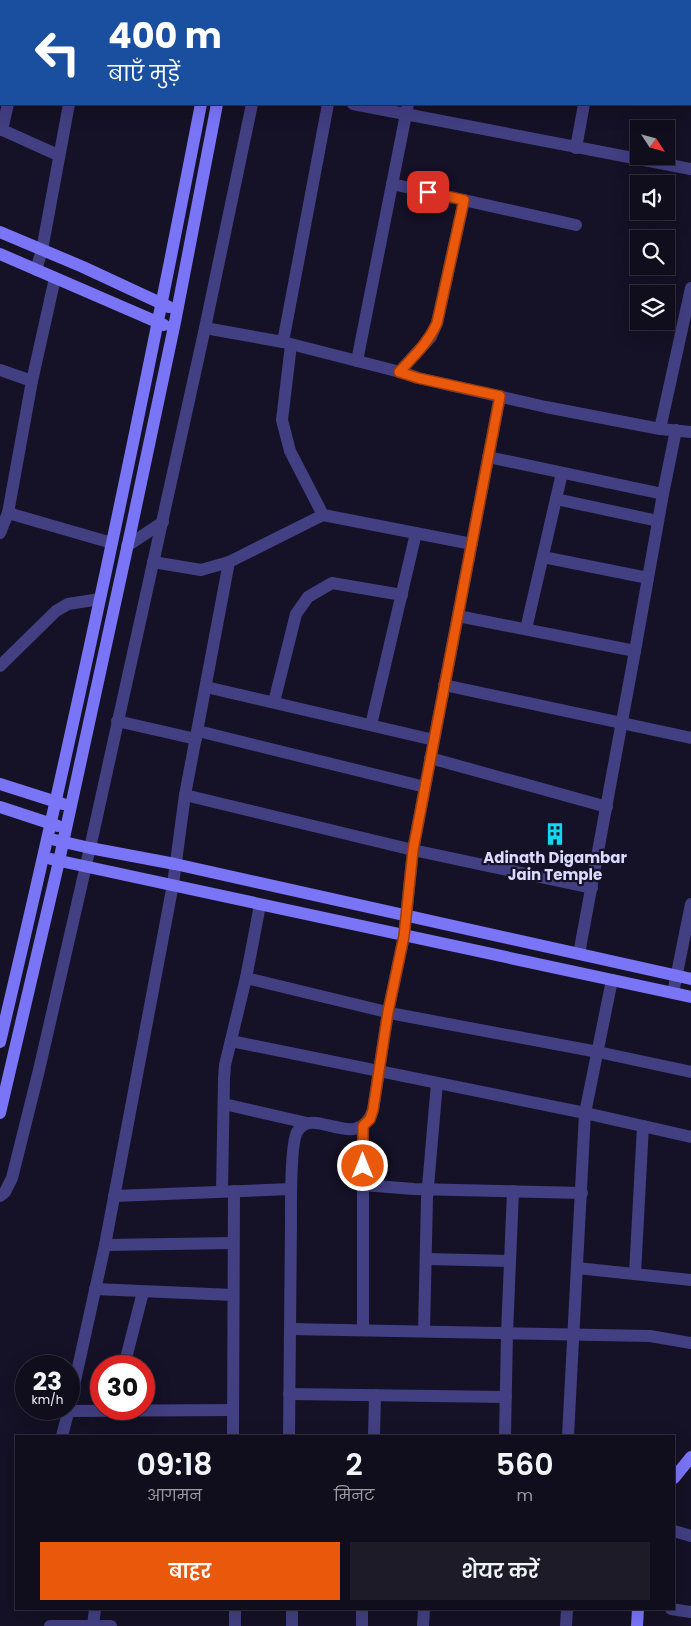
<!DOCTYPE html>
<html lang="hi">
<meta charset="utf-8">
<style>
:root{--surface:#100d1c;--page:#1e1b29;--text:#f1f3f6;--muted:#9c9ca3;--line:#302d3b;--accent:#ea580c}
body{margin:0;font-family:Poppins,"Noto Sans Devanagari",sans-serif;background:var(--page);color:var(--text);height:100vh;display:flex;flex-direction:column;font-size:19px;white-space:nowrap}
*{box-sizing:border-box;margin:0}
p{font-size:16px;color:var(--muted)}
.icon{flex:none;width:28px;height:28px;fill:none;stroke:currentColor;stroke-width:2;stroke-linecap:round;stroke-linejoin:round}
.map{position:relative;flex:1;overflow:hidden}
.panel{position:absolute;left:15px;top:1435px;width:660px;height:175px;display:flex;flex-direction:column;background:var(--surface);border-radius:0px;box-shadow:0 5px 20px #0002,0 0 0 1px var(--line)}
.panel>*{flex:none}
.hud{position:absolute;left:0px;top:0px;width:691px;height:105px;box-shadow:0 5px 20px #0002,0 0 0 1px var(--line);background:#1a4fa0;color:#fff;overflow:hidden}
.needle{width:32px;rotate:126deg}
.controls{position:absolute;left:630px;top:120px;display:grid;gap:10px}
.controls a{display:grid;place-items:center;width:45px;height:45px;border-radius:0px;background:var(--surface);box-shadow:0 5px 20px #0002,0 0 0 1px var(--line);font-size:25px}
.speed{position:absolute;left:15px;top:1355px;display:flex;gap:10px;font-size:25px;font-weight:700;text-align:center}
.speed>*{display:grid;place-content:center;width:65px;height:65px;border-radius:50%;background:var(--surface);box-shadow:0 5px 20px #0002,0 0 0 1px var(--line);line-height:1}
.speed small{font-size:12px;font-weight:400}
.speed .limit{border:8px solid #d22;background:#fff;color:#111}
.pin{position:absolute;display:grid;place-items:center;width:42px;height:42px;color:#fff;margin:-21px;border-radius:10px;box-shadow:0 2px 8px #0006}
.me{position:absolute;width:55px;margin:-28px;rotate:0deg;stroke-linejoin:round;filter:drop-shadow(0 0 4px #0008)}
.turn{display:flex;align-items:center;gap:18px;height:105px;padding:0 25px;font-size:22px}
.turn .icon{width:65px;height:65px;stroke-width:2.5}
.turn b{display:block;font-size:35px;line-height:42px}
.eta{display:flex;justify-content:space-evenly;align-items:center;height:85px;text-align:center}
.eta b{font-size:30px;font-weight:600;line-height:35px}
.cta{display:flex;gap:10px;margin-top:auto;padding:10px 25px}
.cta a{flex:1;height:58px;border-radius:0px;background:var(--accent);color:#fff;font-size:20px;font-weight:600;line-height:58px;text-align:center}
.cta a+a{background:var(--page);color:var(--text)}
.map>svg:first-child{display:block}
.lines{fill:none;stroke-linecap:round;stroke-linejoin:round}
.street{stroke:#423f82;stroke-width:12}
.secondary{stroke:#7a75f7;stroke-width:12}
.route-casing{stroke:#983908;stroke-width:12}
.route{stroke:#ea580c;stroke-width:9}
.labels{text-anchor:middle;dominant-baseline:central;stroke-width:4.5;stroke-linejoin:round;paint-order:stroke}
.poi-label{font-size:15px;font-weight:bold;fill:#ddd8fd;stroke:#151126}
</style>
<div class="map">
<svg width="691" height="1626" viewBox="0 0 691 1626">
<rect width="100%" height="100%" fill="#151126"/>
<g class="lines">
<!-- street -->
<g class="street">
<polyline points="493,0 500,1"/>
<polyline points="88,1 89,0"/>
<polyline points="270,1 270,0"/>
<polyline points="347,1 347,0"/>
<polyline points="429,1 429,0"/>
<polyline points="510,1 510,0"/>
<polyline points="602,1 602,0"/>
<polyline points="677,1 678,0"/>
<polyline points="0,17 1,17"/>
<polyline points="690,93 691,93"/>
<polyline points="353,104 691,169"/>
<polyline points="0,129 58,155"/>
<polyline points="2,130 8,104"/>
<polyline points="576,148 584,104"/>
<polyline points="392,184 576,225"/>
<polyline points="36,270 42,250 69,104"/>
<polyline points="205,328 283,342 404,373 418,378 546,407 660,429 691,432"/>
<polyline points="283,342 328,104"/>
<polyline points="291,345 282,420 290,451 323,515 472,544"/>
<polyline points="357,361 408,104"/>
<polyline points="0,370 32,381"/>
<polyline points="399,372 431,337 437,323 464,200"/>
<polyline points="660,429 691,288"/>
<polyline points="488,457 663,494 676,430"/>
<polyline points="556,499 658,521"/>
<polyline points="8,513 112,543"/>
<polyline points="0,533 8,513 32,381 55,278"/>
<polyline points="127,546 163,522"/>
<polyline points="543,557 648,578"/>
<polyline points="153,562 201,570 229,562 323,515"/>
<polyline points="458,616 635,651 663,494"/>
<polyline points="526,629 562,473"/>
<polyline points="0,666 56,611 68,604 100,599"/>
<polyline points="444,685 691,738"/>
<polyline points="206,687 434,740"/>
<polyline points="274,702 296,614 308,597 332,583 402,595"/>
<polyline points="117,721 196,739"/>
<polyline points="371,725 416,533"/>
<polyline points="198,731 425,787"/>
<polyline points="430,758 607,807"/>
<polyline points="185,795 413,850 592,888"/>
<polyline points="579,954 635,651"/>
<polyline points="246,978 395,1014 598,1052 691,1072"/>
<polyline points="673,993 691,904"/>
<polyline points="231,1041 585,1113 691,1137"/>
<polyline points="224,1104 307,1123"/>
<polyline points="363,1127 363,1330"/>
<polyline points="363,1185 414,1189 582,1193"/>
<polyline points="222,1191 224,1079 225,1065 246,978 260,905"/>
<polyline points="0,1196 5,1192 12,1178 39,1070 90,848 205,328 252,104"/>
<polyline points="114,1196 291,1189"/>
<polyline points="105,1245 233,1243"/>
<polyline points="427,1259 510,1261"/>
<polyline points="577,1268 691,1280"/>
<polyline points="635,1274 643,1126"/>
<polyline points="95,1289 233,1295"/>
<polyline points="290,1329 650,1336 691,1343"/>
<polyline points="424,1331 427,1198 437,1083"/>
<polyline points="124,1366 143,1292"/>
<polyline points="289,1394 506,1397"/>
<polyline points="69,1408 105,1245 173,884 185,795 229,562"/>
<polyline points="68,1411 233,1410"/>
<polyline points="62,1436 69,1409"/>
<polyline points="233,1436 234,1191"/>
<path d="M289,1436C289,1365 290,1294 291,1223C291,1206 290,1145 297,1132C313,1103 357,1155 373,1110L388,1012L404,936L413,850L500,396"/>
<polyline points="374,1436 375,1395"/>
<polyline points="505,1436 507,1333 513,1191"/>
<polyline points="568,1436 585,1113 612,980"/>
<polyline points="674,1531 691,1536"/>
<polyline points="235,1609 235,1626"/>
<polyline points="292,1609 292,1626"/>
<polyline points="671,1609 691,1612"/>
<polyline points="50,1626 111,1626"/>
<polyline points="93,1626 95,1609"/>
<polyline points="362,1626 362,1609"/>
<polyline points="423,1626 424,1609"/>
<polyline points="566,1626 567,1609"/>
</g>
<!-- secondary -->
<g class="secondary">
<polyline points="220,1 221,0"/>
<polyline points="238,1 238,0"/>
<polyline points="0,232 83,267 169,307"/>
<polyline points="0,254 164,325"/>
<polyline points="0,784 63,804"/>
<polyline points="0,807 58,826"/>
<polyline points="55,840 90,848 175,864 691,979"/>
<polyline points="51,859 691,997"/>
<path d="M0,1042C74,731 140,418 201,104"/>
<polyline points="0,1113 59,861 131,530 175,322 217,104"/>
<polyline points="674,1478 691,1457"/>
<polyline points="637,1626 638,1609"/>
</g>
</g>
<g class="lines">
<defs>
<path id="route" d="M363,1166V1126L370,1119L373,1110L388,1012L404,936L413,850L500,396L418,378L399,372C414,356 428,343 437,323L464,200L428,192"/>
</defs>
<!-- route casing -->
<use href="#route" class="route-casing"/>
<!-- route -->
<use href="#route" class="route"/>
</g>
<!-- icons -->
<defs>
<symbol id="building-bare" viewBox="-9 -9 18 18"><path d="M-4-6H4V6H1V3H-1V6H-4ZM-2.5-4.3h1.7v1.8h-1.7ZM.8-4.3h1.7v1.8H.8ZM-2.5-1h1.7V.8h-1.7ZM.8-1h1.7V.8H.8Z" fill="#10d8f0" stroke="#151126" stroke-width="2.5" paint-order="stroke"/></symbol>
</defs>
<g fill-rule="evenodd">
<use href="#building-bare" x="539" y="818" width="32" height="32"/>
</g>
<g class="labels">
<!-- poi labels -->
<g class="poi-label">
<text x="555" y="857">Adinath Digambar<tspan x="555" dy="17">Jain Temple</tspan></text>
</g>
</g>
</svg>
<div class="controls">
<a><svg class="needle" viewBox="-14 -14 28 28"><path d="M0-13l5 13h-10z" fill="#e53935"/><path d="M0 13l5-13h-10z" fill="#9c9ca3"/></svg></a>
<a><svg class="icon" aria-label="sound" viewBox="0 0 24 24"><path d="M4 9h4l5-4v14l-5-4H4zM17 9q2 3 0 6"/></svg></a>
<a><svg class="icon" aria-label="search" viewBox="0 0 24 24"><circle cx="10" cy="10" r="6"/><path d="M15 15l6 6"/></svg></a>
<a><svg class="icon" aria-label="layers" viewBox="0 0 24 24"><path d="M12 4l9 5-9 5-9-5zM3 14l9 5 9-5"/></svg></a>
</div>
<div class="speed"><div>23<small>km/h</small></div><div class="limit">30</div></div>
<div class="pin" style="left:428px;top:192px;background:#d93025"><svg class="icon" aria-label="arrive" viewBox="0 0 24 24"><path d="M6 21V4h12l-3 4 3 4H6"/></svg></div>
<svg class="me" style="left:363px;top:1166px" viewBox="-20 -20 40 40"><circle r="17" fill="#ea580c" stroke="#fff" stroke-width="3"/><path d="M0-11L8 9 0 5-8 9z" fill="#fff"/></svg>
<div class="hud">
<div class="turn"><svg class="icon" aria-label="left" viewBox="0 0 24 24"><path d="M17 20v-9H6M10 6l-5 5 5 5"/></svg><div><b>400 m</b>बाएँ मुड़ें</div></div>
</div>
<section class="panel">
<div class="eta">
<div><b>09:18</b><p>आगमन</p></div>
<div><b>2</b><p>मिनट</p></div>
<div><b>560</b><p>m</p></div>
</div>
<div class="cta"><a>बाहर</a><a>शेयर करें</a></div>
</section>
</div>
